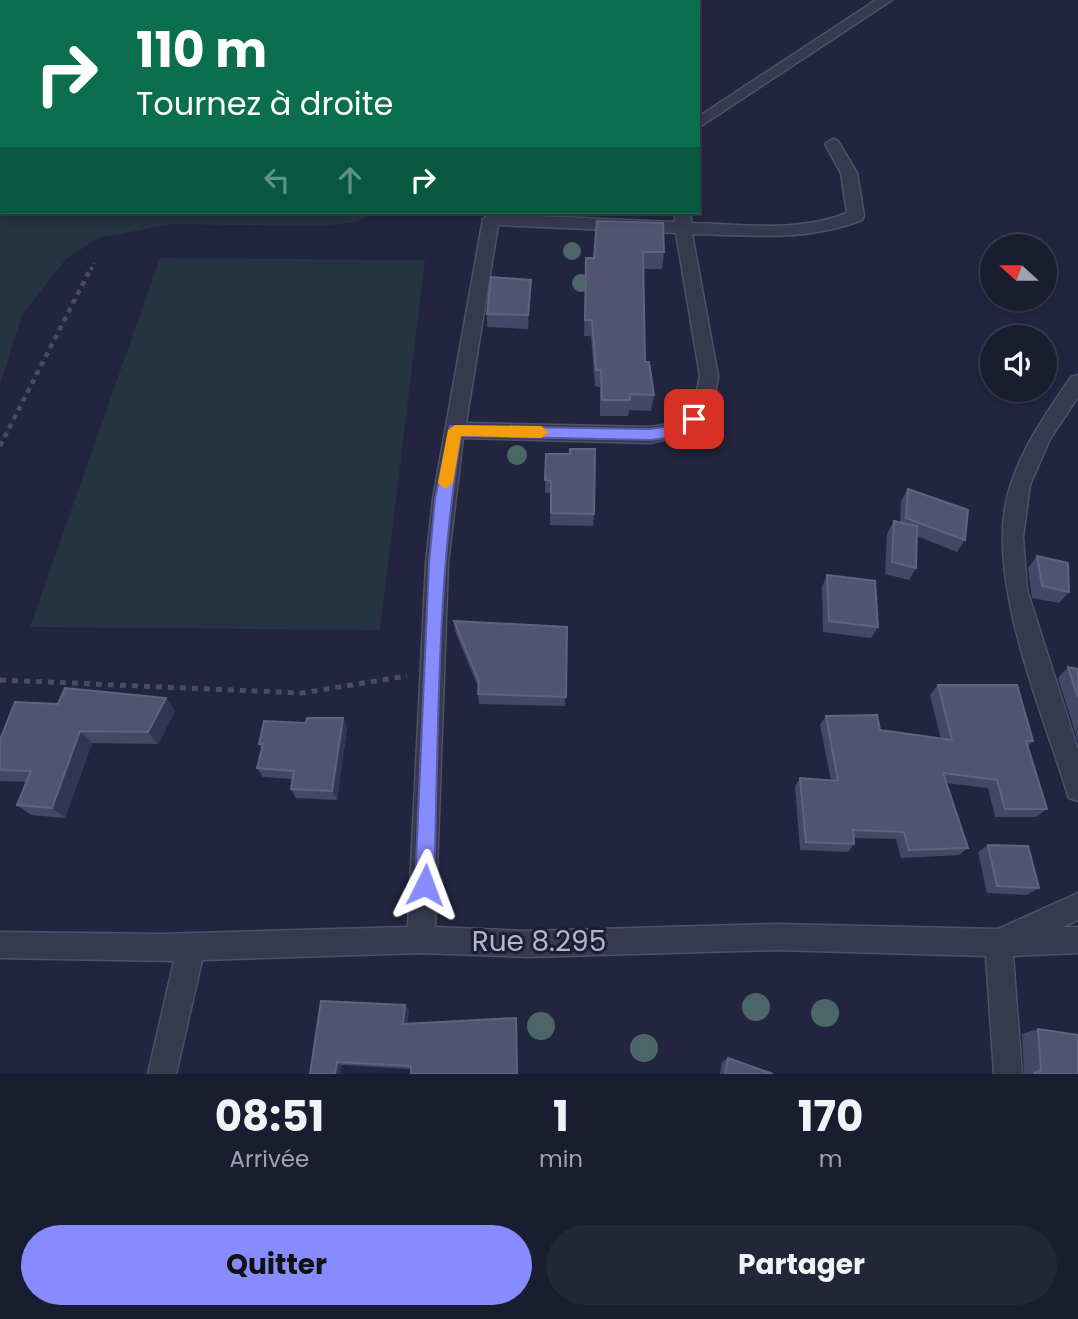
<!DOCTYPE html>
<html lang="fr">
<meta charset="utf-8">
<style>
:root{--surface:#1a1c30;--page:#232538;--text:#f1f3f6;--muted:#9fa1ab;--line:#383a4c;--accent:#868bfd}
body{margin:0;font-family:Poppins,sans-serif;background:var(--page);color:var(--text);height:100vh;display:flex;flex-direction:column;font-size:26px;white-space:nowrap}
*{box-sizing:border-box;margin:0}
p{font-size:23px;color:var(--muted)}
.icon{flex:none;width:38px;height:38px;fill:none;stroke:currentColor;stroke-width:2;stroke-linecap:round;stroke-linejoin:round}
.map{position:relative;height:1074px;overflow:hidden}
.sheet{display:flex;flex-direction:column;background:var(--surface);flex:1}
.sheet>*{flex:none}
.hud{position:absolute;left:0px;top:0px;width:700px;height:214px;box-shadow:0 4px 10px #0003,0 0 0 2px var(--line);background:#0b6e4f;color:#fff;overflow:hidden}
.needle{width:46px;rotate:291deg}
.tools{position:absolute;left:980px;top:234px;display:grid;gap:14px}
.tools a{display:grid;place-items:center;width:77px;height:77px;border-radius:50%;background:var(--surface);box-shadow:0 4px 10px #0003,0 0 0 2px var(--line);font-size:35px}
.pin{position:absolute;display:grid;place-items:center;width:60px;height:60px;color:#fff;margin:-30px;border-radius:14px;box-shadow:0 4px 10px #0006}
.me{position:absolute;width:77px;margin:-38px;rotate:3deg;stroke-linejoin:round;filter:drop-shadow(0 0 5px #0008)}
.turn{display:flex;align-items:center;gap:24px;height:147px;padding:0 21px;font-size:32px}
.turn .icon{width:91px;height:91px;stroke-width:2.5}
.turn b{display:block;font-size:49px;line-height:60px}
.lanes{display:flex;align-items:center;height:66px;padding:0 21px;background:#0003;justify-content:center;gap:35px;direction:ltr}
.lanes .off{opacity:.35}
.eta{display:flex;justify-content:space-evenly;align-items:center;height:119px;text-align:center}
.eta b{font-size:42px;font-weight:700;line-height:49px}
.button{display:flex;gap:14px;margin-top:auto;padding:14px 21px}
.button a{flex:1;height:80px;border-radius:42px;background:var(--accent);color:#111;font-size:28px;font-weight:700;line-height:80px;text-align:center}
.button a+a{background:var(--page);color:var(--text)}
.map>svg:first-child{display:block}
.green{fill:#253441}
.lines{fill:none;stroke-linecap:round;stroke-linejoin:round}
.street-casing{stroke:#4f5167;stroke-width:3}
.path-far2{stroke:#43515d;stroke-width:3.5;stroke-dasharray:3.5 3.5;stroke-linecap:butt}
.path-far1{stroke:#43515d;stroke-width:4.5;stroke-dasharray:5 5;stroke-linecap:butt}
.path{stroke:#43515d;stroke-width:5;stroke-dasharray:6 6;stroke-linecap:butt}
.street{fill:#37394f;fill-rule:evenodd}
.tree{fill:#4a6667}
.wall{fill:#454766}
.shaded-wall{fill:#333552}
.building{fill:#515370;stroke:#60627e;stroke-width:2}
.route{fill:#868bfd;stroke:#575aa4;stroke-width:2}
.slow{fill:#f59e0b}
.labels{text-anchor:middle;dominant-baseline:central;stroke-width:6;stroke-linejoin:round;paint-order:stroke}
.near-street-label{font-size:28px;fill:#b3b4ca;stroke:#1c1e34}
</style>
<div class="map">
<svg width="1078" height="1074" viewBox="0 0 1078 1074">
<rect width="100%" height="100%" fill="#232540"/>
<!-- green -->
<g class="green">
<polygon points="0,138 2,212 374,212 357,222 319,226 172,224 98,238 66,259 22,315 0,385"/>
<polygon points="160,258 425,260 380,630 30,627"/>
</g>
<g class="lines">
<defs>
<g id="street">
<rect x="674" y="0" width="14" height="2"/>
<polygon points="876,0 892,0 698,128 698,117"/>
<path d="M833,139L838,141L857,173L864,216L862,220C806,242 751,235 692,234L718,376L714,401L701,424L680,436L650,443L463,438L448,563L435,927L528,931L777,924L998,929L1078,893V920L1062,927H1078V953L1013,956L1022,1074H994L986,956L777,950L528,957L421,953L202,960L176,1074H148L174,961L0,958V932L161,934L408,927L426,563L433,499L483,219L491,214L675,222V212H691V223C744,224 797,233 847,213L841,173L825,144ZM498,225L676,233L700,376L695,401L687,414L669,424L650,427L466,423Z"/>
<path d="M1078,375V397L1050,439L1030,485L1023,537L1027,590L1078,750V801L1069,798L1066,789C1040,705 981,568 1011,484C1024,444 1048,411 1071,377Z"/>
</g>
</defs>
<!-- street casing -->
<use href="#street" class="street-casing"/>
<!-- path-far2 -->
<polyline class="path-far2" points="91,270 94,263"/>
<!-- path-far1 -->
<polyline class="path-far1" points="0,446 91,268"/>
<!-- path -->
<polyline class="path" points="0,680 302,693 407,676"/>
<!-- street -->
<use href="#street" class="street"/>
</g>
<!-- trees -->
<g class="tree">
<circle cx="572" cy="251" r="9"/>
<circle cx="581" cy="283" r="9"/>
<circle cx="517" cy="455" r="10"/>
<circle cx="756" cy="1007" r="14"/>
<circle cx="825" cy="1013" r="14"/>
<circle cx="541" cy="1026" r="14"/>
<circle cx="644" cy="1048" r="14"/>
</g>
<!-- wall -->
<g class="wall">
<polygon points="597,221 664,252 662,269 643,269 645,362 654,395 651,411 629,410 628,416 600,416 600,387 595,386 591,336 584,336 586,258 594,258"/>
<polygon points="531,293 528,329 487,327 487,314"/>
<polygon points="546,454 594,514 593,526 550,525 551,493 545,493"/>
<polygon points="908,489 965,540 957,552 917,536 916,568 909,580 885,574 887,534 894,521 900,523 901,501"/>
<polygon points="1037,556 1069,592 1059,603 1032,598 1028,568"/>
<polygon points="827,575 878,627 871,638 823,632 822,587"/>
<polygon points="454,621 567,627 565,706 479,704 478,694 478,687 455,631"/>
<polygon points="1068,667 1078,669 1078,741 1058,678"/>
<polygon points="938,685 1033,741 1028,746 1047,809 1036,817 995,817 988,788 946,783 968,848 959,855 901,858 896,839 854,838 854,844 848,852 800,850 795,786 800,778 831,780 820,725 826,716 880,730 941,739 930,695"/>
<polygon points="166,698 175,711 158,744 92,743 65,818 31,815 17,805 26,782 0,781 0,740"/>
<polygon points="343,718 347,728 337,800 296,798 291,789 293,779 263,777 257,768 262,749 259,744 306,723"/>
<polygon points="988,845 1039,888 1027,895 987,893 978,852"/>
<polygon points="405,1005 409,1010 407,1023 411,1069 342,1065 310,1074"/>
<polygon points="1038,1029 1078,1074 1024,1074 1022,1034"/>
<polygon points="728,1058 773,1074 720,1074 722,1062"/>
</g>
<!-- shaded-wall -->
<g class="shaded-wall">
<polygon points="313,0 401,0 386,2 299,2"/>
<polygon points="531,280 531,293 528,329 528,315"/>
<polygon points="166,698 175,711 158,744 148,732"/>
<polygon points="343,718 347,728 337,800 332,791"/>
<polygon points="80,731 92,743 65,818 52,808"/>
<polygon points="405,1005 409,1010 407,1028 403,1024"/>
<polygon points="337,1062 342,1065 341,1074 335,1074"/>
</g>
<!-- building -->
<g class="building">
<polygon points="597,221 663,223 664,252 643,252 645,362 649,362 654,395 630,394 630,400 602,400 601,370 596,370 592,320 585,320 586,258 594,258"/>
<polygon points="491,277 531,280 528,315 487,314"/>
<polygon points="570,449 595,449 594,514 551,513 551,481 545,480 546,454 570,454"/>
<polygon points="908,489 968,510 965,540 906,518"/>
<polygon points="894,521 917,526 916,568 892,562"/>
<polygon points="1037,556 1068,563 1069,592 1042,586"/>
<polygon points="827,575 875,581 878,627 829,621"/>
<polygon points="454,621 567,627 566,697 478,694 479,682"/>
<polygon points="1068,667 1078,669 1078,698"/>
<polygon points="938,685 1017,685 1033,741 1026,741 1047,809 1005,809 997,780 943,773 968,848 909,850 904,832 853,830 854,844 806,842 800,778 838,781 826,716 877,715 880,730 952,740"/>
<polygon points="65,688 166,698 148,732 80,731 52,808 17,805 31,771 0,770 0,740 15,702 58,704"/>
<polygon points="307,718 343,718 332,791 291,789 294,771 257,768 263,744 259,744 264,721 306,723"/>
<polygon points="988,845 1028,846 1039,888 997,886"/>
<polygon points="321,1001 405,1005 403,1024 516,1018 517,1074 411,1074 411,1066 337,1062 335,1074 310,1074"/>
<polygon points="1038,1029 1078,1035 1078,1074 1034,1074 1034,1073 1041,1070"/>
<polygon points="728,1058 773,1074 725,1074"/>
</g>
<!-- route -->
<path class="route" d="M694,413L702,419C689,435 669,438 650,440L461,436C436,584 439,735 434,885L432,892L425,895L418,892L415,885L429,563L435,499L450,426L650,429L670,426Z"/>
<!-- slow -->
<polygon class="slow" points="455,425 541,426 549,432 541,438 461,436 453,483 446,489 438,483 448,430"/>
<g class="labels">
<!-- near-street labels -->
<g class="near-street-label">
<text x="539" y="941">Rue 8.295</text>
</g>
</g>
</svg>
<div class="tools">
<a><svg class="needle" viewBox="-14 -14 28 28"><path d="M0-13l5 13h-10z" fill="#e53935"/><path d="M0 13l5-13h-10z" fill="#9fa1ab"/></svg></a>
<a><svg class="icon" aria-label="sound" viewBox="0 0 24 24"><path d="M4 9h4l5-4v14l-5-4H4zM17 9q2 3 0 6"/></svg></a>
</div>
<div class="pin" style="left:694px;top:419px;background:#d93025"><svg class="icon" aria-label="arrive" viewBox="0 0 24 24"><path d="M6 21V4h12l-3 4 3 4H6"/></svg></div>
<svg class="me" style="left:425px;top:885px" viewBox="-20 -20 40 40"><path d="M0-17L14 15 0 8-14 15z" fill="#868bfd" stroke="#fff" stroke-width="4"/></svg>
<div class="hud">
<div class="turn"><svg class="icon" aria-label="right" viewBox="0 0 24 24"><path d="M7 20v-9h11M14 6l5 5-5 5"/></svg><div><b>110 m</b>Tournez à droite</div></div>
<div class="lanes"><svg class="icon off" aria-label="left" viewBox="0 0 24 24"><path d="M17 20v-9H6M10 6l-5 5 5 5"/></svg><svg class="icon off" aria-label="ahead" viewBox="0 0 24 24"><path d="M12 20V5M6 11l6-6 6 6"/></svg><svg class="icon" aria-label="right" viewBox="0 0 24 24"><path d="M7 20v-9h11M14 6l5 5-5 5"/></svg></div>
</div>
</div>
<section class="sheet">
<div class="eta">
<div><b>08:51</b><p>Arrivée</p></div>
<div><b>1</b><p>min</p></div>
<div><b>170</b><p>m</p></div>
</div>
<div class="button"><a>Quitter</a><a>Partager</a></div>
</section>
